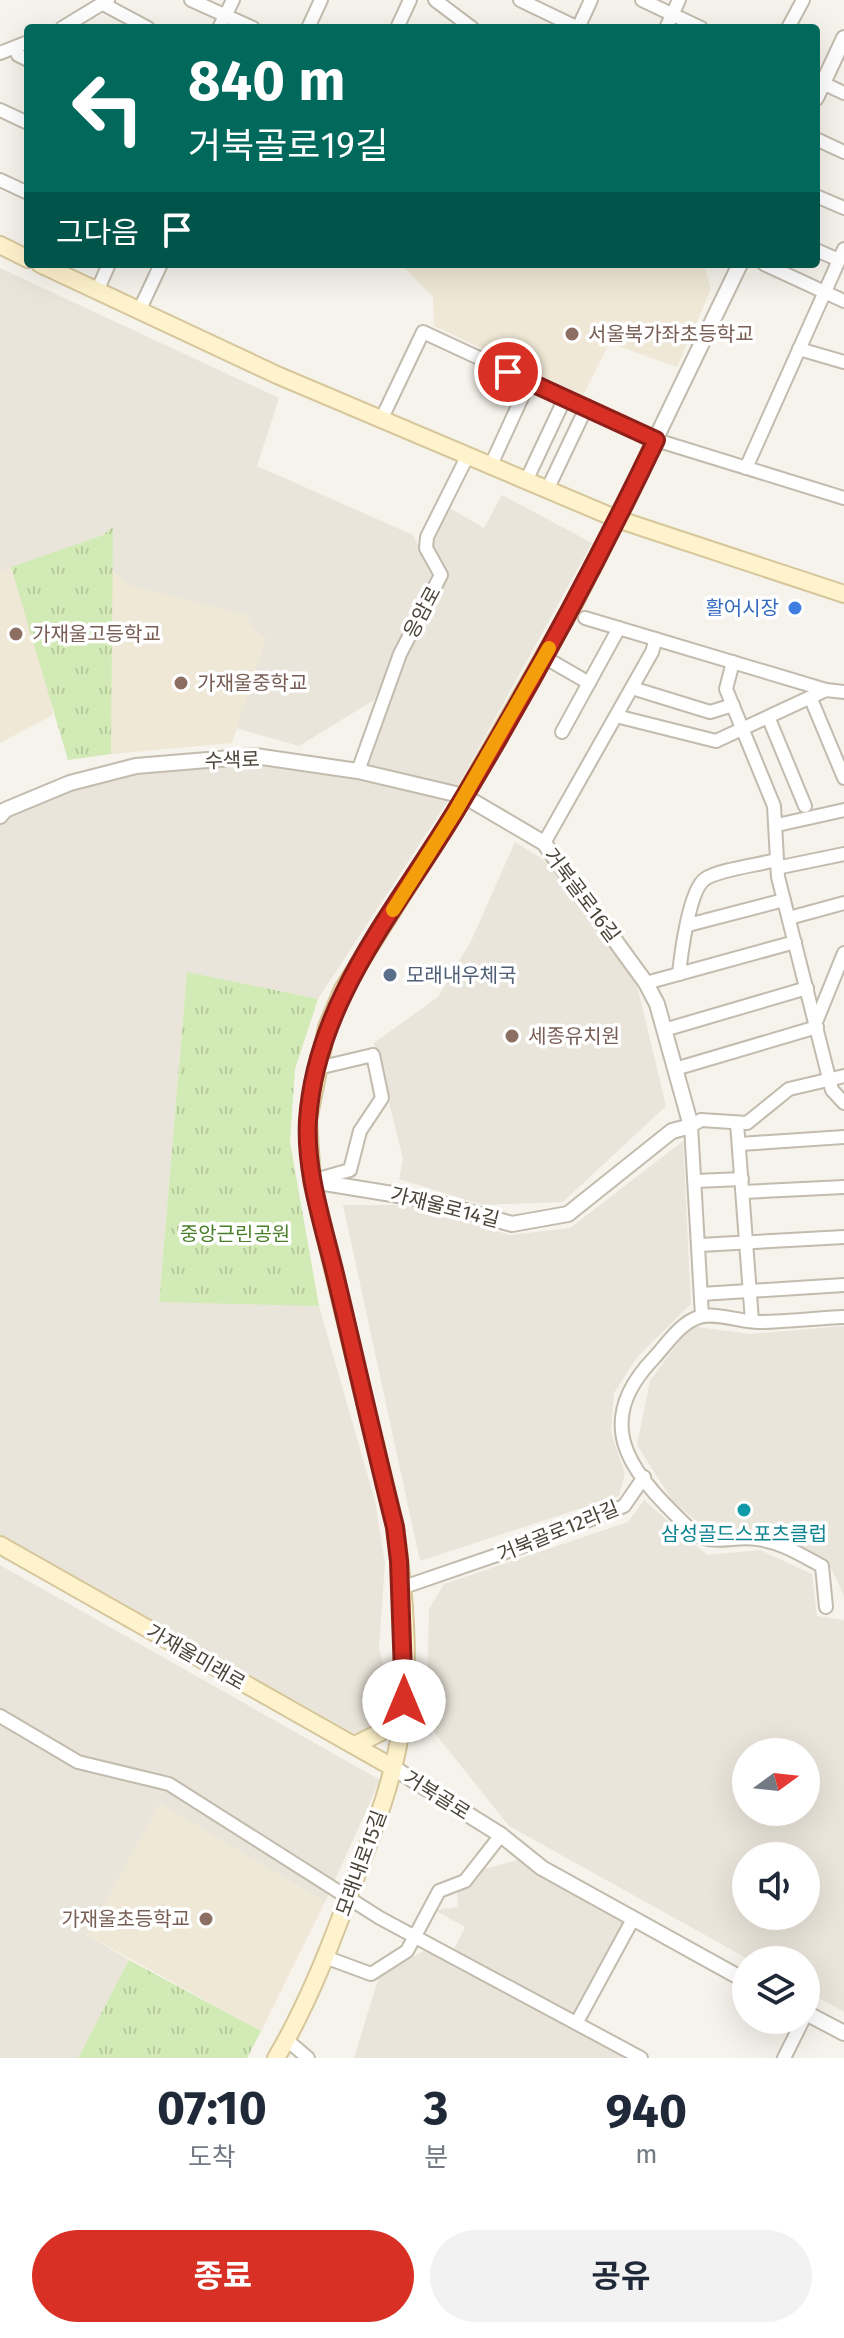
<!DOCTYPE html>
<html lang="ko">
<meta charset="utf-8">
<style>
:root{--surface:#fff;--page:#f2f2f3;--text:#1f2937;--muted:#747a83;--accent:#d93025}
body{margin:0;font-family:"Fira Sans","Noto Sans KR",sans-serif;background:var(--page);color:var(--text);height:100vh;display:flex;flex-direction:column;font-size:30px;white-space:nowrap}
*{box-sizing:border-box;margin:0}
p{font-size:26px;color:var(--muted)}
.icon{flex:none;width:44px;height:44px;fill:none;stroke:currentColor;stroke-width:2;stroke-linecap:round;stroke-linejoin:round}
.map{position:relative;height:2058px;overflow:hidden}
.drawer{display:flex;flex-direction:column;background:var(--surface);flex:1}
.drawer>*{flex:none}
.guide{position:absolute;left:24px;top:24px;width:796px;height:244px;border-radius:8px;box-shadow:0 8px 32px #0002;background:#00695c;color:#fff;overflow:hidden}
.needle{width:52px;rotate:75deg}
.tools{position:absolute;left:732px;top:1738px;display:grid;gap:16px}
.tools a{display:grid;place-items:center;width:88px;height:88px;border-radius:50%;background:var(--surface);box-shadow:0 8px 32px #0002;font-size:40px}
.pin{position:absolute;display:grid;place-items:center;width:68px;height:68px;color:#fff;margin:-34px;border:4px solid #fff;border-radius:50%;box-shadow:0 2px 8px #0007}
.me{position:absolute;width:88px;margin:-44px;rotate:0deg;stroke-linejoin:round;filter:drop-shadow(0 0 6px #0008)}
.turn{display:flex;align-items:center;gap:28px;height:168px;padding:0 32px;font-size:36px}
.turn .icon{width:104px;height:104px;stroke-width:2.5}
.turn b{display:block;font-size:56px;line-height:68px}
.then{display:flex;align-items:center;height:76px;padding:0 32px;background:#0003;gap:16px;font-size:30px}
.eta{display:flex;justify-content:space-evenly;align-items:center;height:136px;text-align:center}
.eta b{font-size:48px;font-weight:700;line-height:56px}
.action{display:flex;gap:16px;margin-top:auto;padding:16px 32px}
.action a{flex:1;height:92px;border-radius:48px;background:var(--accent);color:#fff;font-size:32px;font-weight:700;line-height:92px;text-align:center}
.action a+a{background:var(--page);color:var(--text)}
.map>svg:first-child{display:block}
.residential{fill:#eae5da;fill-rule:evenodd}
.education{fill:#efe8d6}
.grass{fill:url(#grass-tufts)}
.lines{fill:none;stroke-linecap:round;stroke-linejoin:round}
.minor-casing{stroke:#c2bbae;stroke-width:16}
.tertiary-casing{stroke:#c2bbae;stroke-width:18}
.secondary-casing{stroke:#d6c79b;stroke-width:20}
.minor{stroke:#fff;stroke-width:12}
.tertiary{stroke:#fff;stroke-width:14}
.secondary{stroke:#fff3cd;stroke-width:16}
.route-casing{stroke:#8d1f18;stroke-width:20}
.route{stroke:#d93025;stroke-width:14}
.slow{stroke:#f59e0b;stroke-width:14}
.education-dot{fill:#8d6e63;stroke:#fff;stroke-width:3}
.shop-dot{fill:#3f7fe0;stroke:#fff;stroke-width:3}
.service-dot{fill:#5c6f8a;stroke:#fff;stroke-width:3}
.culture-dot{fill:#0f9aa8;stroke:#fff;stroke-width:3}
.labels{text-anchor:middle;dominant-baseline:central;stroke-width:7;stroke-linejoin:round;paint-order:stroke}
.education-label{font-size:20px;fill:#785e54;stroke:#fff;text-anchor:start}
.shop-label{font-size:20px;fill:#366cbe;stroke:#fff;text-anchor:end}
.street-label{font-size:20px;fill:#4b4439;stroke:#fff}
.service-label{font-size:20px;fill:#4e5e75;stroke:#fff;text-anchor:start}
.park-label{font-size:20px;fill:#4a7f2a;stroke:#fff}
.culture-label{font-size:20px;fill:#0d838f;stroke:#fff}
</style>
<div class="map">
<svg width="844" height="2058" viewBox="0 0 844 2058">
<defs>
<pattern id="grass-tufts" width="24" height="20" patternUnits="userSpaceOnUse" patternTransform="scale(2)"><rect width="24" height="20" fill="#d2eab5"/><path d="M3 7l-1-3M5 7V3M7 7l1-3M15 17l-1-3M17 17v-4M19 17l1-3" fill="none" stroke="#b6ca9c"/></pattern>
</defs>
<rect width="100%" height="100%" fill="#f6f3ec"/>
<!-- residential -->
<g class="residential">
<polygon points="0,268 279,398 257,466 413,535 433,574 374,700 299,746 236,728 266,638 256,632 245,615 128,585 112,570 113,528 103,535 0,573"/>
<polygon points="502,495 592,543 457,787 369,765 404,656 446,572 431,542 448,507 484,528"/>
<polygon points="255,756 453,793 318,999 187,973 159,1301 319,1306 375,1501 385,1563 379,1648 395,1717 359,1736 0,1535 0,816 136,766"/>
<polygon points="515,842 550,864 637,985 666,1106 563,1202 483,1205 399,1179 403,1159 374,1043 438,997 471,941"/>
<polygon points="683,1141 691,1304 638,1356 614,1393 611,1433 625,1473 619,1496 420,1561 343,1205 411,1205 510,1235 570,1228"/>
<polygon points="690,1326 750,1334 844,1326 844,1596 830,1566 776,1534 739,1529 708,1532 672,1500 637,1445 650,1381"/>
<path d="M644,1500L707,1555L760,1550L812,1574L817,1616L844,1620V2012L806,1991V1960H750L509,1826L426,1722L429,1609L444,1584L628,1522ZM746,1752H806V1812H746ZM746,1856H806V1916H746Z"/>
<polygon points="0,1565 380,1780 325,1902 160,1804 87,1935 129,1960 78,2058 0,2058"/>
<polygon points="522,1859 628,1917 576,2015 454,1949 465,1927 434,1910 458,1907 457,1891 480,1870"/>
<polygon points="430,1948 630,2058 354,2058 380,1973"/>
</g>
<!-- education -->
<g class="education">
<polygon points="401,264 704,264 711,289 677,367 609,343 583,395 434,326 433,297"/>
<polygon points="11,567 51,695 53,715 0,743 0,573"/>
<polygon points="112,570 128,585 246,615 256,632 266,638 232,743 111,754"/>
<polygon points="160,1804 325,1902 261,2031 87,1935"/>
</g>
<!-- grass -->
<g class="grass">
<polygon points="113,527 111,754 68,760 11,567 103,535"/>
<polygon points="187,972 318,999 295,1069 290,1142 319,1306 159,1302"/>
<polygon points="129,1960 261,2031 247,2058 78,2058"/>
</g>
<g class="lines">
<defs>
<g id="minor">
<polyline points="191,0 253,28"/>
<polyline points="435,0 472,28"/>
<polyline points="520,0 578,28"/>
<polyline points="642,0 701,28"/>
<polyline points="103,4 148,28"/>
<polyline points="62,28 108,0"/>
<polyline points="219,28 233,0"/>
<polyline points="308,28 321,0"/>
<polyline points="397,28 410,0"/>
<polyline points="578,28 591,0"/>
<polyline points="666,28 679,0"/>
<polyline points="788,28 803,0"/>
<polyline points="15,48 18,55 28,60"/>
<polyline points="0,53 28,42"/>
<polyline points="816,80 844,93"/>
<polyline points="0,110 28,123"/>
<polyline points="816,139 844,152"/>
<polyline points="0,180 28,193"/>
<polyline points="816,196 844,208"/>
<polyline points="816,250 839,260"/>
<polyline points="764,264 844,301"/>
<polyline points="97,291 109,264"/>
<polyline points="139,311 161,264"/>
<polyline points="799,349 844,362"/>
<polyline points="381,420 423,332 656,440 844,498"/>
<polyline points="490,467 529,382"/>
<polyline points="746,468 844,249"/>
<polyline points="526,481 565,398"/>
<polyline points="547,490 586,408"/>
<polyline points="585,618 826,690 844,692"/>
<polyline points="544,657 589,683"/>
<polyline points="733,662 726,689 774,806 778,877 832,1090 844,1103"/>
<polyline points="632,688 710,712 733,705"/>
<polyline points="811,699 844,778"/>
<polyline points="616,716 716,741 826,690"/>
<polyline points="769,719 805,806"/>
<polyline points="562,732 619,628"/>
<polyline points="358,771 400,654 441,575 426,548 427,537 467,457"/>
<polyline points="777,825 844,810"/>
<polyline points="544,843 652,652 656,639"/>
<polyline points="789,918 844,903"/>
<polyline points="688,925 784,900"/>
<path d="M679,974C681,955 689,890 705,879C718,870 756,865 772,861L781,867L844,854"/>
<polyline points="646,983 795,942"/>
<polyline points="816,1022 844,953"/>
<polyline points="664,1030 807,988"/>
<polyline points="675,1069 817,1027"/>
<polyline points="737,1123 752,1321"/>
<polyline points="740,1144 844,1137"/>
<polyline points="315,1180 350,1170 360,1131 382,1098 373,1055 318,1068"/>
<polyline points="696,1181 742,1179"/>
<polyline points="743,1192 844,1187"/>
<polyline points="699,1245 844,1237"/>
<polyline points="701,1294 844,1285"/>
<polyline points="702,1316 691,1126 701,1120 747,1123 789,1089 844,1076"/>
<polyline points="401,1588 526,1545 624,1506 644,1477"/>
<path d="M826,1607L822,1566C801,1555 781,1542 757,1539C735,1535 716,1546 695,1534C639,1480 585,1430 654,1358C667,1344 680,1323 699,1317C716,1312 741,1322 759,1322C787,1322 816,1318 844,1317"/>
<polyline points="0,1716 78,1762 169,1784 380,1918 641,2058"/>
<polyline points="325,1957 371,1974 407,1951 439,1891 465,1881 501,1835"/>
<polyline points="577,2022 633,1919"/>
<polyline points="287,2040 308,2058"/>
<polyline points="784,2058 803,2020"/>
</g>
<g id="tertiary">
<polyline points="816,98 844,38"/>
<polyline points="617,519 740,264"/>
<polyline points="0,816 5,810 70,783 136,766 255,756 358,771 464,796 544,843 646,983 657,1004 691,1126 672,1131 568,1214 512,1224 423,1199 312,1181"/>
<polyline points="392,1767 501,1835 542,1868 746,1981"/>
<polyline points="806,2013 844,2033"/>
</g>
<g id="secondary">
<polyline points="0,245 28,259"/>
<polyline points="40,264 277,375 617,519 844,594"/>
<polyline points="0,1545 392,1767"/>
<polyline points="355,1745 381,1732 401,1706"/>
<path d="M276,2058C310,2001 334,1936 357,1874C375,1827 394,1778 401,1728C411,1664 404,1591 395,1527L312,1181L308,1120L327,1027L343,989L455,812L575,602L617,519"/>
</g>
</defs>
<!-- minor casing -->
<use href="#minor" class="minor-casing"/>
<!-- tertiary casing -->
<use href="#tertiary" class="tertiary-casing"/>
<!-- secondary casing -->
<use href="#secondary" class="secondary-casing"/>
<!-- minor -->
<use href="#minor" class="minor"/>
<!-- tertiary -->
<use href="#tertiary" class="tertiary"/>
<!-- secondary -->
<use href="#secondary" class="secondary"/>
</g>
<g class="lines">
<defs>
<path id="route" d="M404,1701L399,1561L395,1527C374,1443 355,1358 335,1274C323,1224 305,1172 308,1120C316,1001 396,910 455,812C528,691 595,567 656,440L508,372"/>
</defs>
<!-- route casing -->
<use href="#route" class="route-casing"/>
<!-- route -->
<use href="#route" class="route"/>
<!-- slow -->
<polyline class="slow" points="393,910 455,812 549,648"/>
</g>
<!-- markers -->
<g class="education-dot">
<circle cx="572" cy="334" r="8"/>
<circle cx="16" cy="634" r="8"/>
<circle cx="181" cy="683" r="8"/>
<circle cx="512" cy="1036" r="8"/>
<circle cx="206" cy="1919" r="8"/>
</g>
<circle class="shop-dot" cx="795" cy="608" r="8"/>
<circle class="service-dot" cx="390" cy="975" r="8"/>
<circle class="culture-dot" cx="744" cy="1510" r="8"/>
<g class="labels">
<!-- education labels -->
<g class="education-label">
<text x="588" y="334">서울북가좌초등학교</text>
<text x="32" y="634">가재울고등학교</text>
<text x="197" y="683">가재울중학교</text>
<text x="528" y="1036">세종유치원</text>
<text x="190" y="1919" text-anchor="end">가재울초등학교</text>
</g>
<!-- shop labels -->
<g class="shop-label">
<text x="779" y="608">활어시장</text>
</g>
<!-- street labels -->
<g class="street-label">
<text transform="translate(422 612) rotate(-62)">응암로</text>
<text transform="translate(232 760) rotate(-2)">수색로</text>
<text transform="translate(582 895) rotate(53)">거북골로16길</text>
<text transform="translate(445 1207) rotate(14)">가재울로14길</text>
<text transform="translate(558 1531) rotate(-22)">거북골로12라길</text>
<text transform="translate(196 1657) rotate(30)">가재울미래로</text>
<text transform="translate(437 1795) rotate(32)">거북골로</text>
<text transform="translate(361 1863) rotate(-70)">모래내로15길</text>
</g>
<!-- service labels -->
<g class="service-label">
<text x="406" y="975">모래내우체국</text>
</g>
<!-- park labels -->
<g class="park-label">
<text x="235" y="1234">중앙근린공원</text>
</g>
<!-- culture labels -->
<g class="culture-label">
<text x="744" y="1534">삼성골드스포츠클럽</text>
</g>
</g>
</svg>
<div class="tools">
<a><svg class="needle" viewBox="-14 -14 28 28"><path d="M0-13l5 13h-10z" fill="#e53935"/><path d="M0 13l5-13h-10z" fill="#747a83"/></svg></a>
<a><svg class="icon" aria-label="sound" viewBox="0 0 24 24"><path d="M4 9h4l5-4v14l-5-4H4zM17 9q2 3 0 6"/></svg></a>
<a><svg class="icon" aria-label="layers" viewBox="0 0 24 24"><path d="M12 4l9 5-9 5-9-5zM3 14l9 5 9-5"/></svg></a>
</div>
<div class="pin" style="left:508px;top:372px;background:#d93025"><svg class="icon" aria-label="arrive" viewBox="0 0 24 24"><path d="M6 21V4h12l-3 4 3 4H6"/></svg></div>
<svg class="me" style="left:404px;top:1701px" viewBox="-20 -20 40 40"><circle r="19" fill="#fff"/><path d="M0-13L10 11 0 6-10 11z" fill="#d93025"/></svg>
<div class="guide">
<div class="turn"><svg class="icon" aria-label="left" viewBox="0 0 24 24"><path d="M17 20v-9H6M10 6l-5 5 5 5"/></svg><div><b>840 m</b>거북골로19길</div></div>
<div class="then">그다음<svg class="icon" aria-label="arrive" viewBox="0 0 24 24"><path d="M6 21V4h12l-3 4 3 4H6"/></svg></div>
</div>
</div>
<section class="drawer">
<div class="eta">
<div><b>07:10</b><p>도착</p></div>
<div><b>3</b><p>분</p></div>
<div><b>940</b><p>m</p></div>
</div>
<div class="action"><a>종료</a><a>공유</a></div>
</section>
